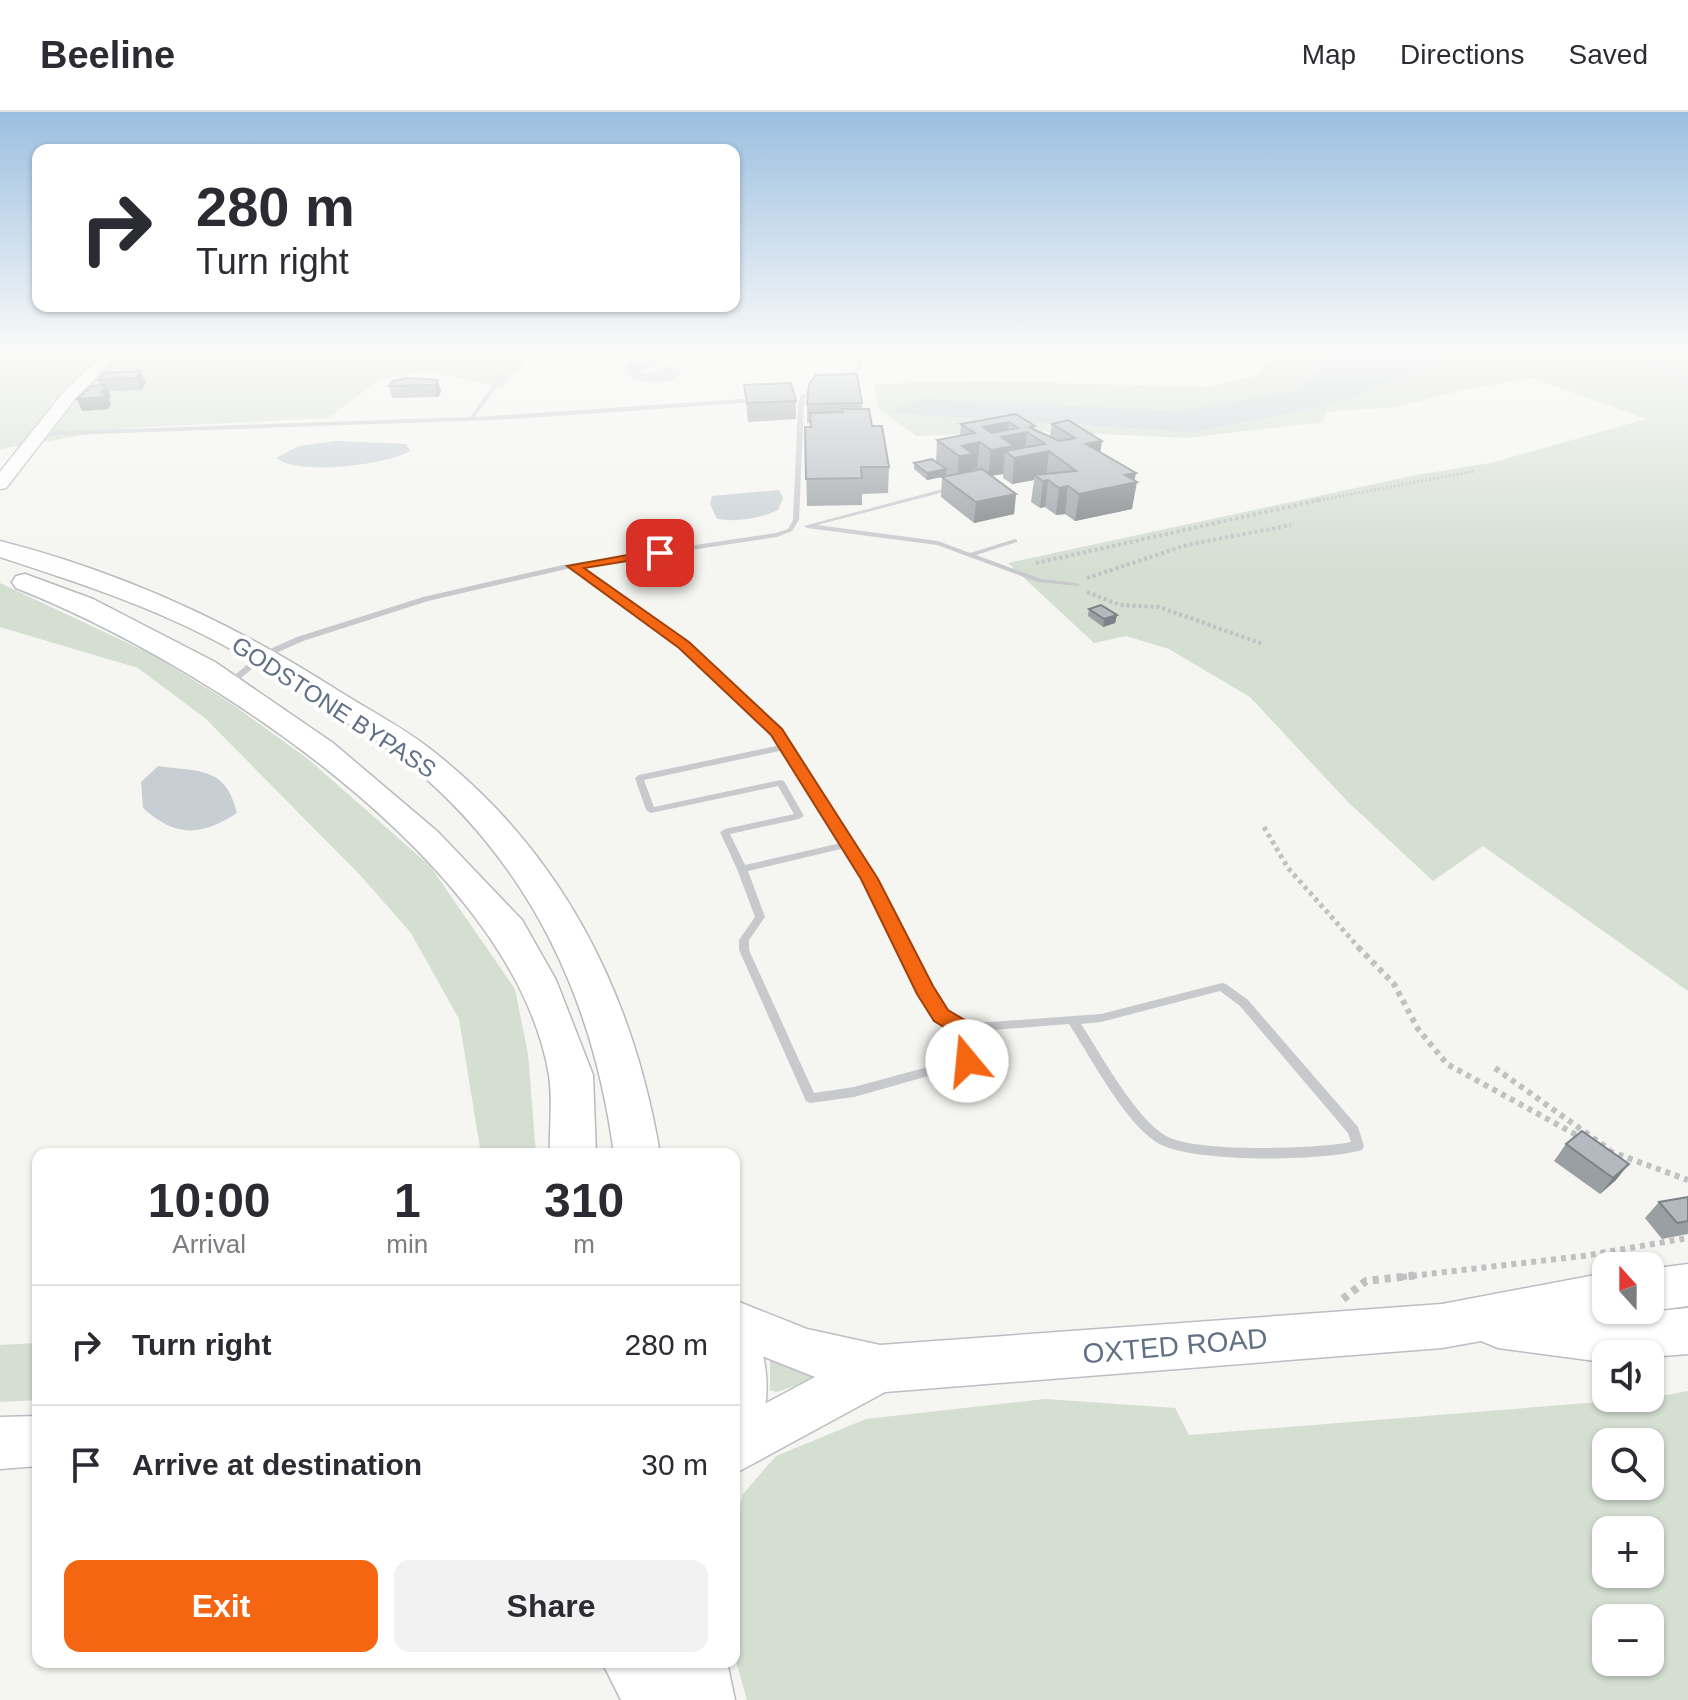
<!DOCTYPE html>
<meta charset="utf-8">
<style>
:root{--surface:#fff;--page:#f2f2f3;--text:#2b2b33;--muted:#7c7c81;--line:#e1e1e2;--accent:#f56612}
body{margin:0;font-family:Arial,sans-serif;background:var(--page);color:var(--text);height:100vh;display:flex;flex-direction:column;font-size:30px;white-space:nowrap}
*{box-sizing:border-box;margin:0}
p{font-size:26px;color:var(--muted)}
.icon{flex:none;width:44px;height:44px;fill:none;stroke:currentColor;stroke-width:2;stroke-linecap:round;stroke-linejoin:round}
.map{position:relative;flex:1;overflow:hidden}
.panel{position:absolute;left:32px;top:1036px;width:708px;height:520px;display:flex;flex-direction:column;background:var(--surface);border-radius:16px;box-shadow:0 2px 6px #0004}
.panel>*{flex:none}
.top-card{position:absolute;left:32px;top:32px;width:708px;height:168px;border-radius:16px;box-shadow:0 2px 6px #0004;background:#fff;color:var(--text);overflow:hidden}
.needle{width:52px;rotate:339deg}
.buttons{position:absolute;left:1592px;top:1140px;display:grid;gap:16px}
.buttons a{display:grid;place-items:center;width:72px;height:72px;border-radius:16px;background:var(--surface);box-shadow:0 2px 6px #0004;font-size:40px}
.pin{position:absolute;display:grid;place-items:center;width:68px;height:68px;color:#fff;margin:-34px;border-radius:16px;box-shadow:0 4px 12px #0006}
.me{position:absolute;width:88px;margin:-44px;rotate:343deg;stroke-linejoin:round;filter:drop-shadow(0 0 6px #0008)}
.turn{display:flex;align-items:center;gap:28px;height:168px;padding:0 32px;font-size:36px}
.turn .icon{width:104px;height:104px;stroke-width:2.5}
.turn b{display:block;font-size:56px;line-height:68px}
.eta{display:flex;justify-content:space-evenly;align-items:center;height:136px;text-align:center}
.eta b{font-size:48px;font-weight:600;line-height:56px}
.cta{display:flex;gap:16px;margin-top:auto;padding:16px 32px}
.cta a{flex:1;height:92px;border-radius:16px;background:var(--accent);color:#fff;font-size:32px;font-weight:600;line-height:92px;text-align:center}
.cta a+a{background:var(--page);color:var(--text)}
ul{padding:0;list-style:none}
li{display:flex;align-items:center;gap:24px;height:120px;padding:0 32px;border-top:2px solid var(--line)}
li div{flex:1}
li b{display:block;font-size:30px}
li em{font-style:normal}
header{display:flex;align-items:center;gap:48px;box-sizing:border-box;height:112px;padding:0 40px;background:var(--surface);border-bottom:2px solid var(--line)}
header strong{font-size:38px}
nav{display:flex;gap:44px;margin-inline-start:auto;font-size:28px}
.map>svg:first-child{display:block}
.green{fill:#d4ded1;fill-rule:evenodd}
.water{fill:#c7cfd5}
.lines{fill:none;stroke-linecap:round;stroke-linejoin:round}
.stream{stroke:#c7cfd5;stroke-width:4}
.secondary-casing{stroke:#bbbec3;stroke-width:3}
.primary-casing{stroke:#bbbec2;stroke-width:3}
.highway-casing{stroke:#b8bbbe;stroke-width:3}
.path-far4{stroke:#c0c1c3;stroke-width:3;stroke-dasharray:2 2;stroke-linecap:butt}
.path-far3{stroke:#c0c1c3;stroke-width:4;stroke-dasharray:3 3;stroke-linecap:butt}
.path-far2{stroke:#c0c1c3;stroke-width:5;stroke-dasharray:4 4;stroke-linecap:butt}
.path-far1{stroke:#c0c1c3;stroke-width:6;stroke-dasharray:5 5;stroke-linecap:butt}
.path{stroke:#c0c1c3;stroke-width:8;stroke-dasharray:6 6;stroke-linecap:butt}
.lane{fill:#c7c9cd;fill-rule:evenodd}
.secondary{fill:#fff;fill-rule:evenodd}
.primary{fill:#fff;fill-rule:evenodd}
.highway{fill:#fff;fill-rule:evenodd}
.wall{fill:#9a9fa4}
.shaded-wall{fill:#7d8286}
.building{fill:#b3b9bf;stroke:#7d8286;stroke-width:2;fill-rule:evenodd}
.route{fill:#f56612;stroke:#9f420c;stroke-width:2}
.labels{text-anchor:middle;dominant-baseline:central;stroke-width:8;stroke-linejoin:round;paint-order:stroke}
.street-label{font-size:24px;fill:#617085;stroke:#fff}
.near-street-label{font-size:28px;fill:#617085;stroke:#fff}
</style>
<header>
<strong>Beeline</strong>
<nav><a>Map</a><a>Directions</a><a>Saved</a></nav>
</header>
<div class="map">
<svg width="1688" height="1588" viewBox="0 0 1688 1588">
<rect width="100%" height="100%" fill="#f5f5f1"/>
<!-- green -->
<g class="green">
<polygon points="0,237 537,237 502,276 426,259 380,267 328,306 128,316 0,337"/>
<polygon points="1278,237 1688,237 1688,879 1483,734 1433,769 1348,690 1250,585 1169,537 1126,524 1094,531 1008,451 1416,363 1491,351 1646,307 1532,266 1462,278 1396,295 1326,300 1323,310 1187,326 1035,319 916,324 879,297 874,272 982,269 1208,275 1259,263"/>
<polygon points="0,471 153,543 229,590 308,647 430,754 515,877 528,942 536,1042 481,1042 459,907 411,821 360,763 205,606 138,556 0,515"/>
<polygon points="38,1231 38,1288 0,1290 0,1233"/>
<polygon points="770,1247 825,1263 777,1280 770,1278"/>
<path d="M1688,1279V1588H747L736,1549L734,1418L743,1382L776,1344L866,1307L1045,1287L1175,1296L1189,1323L1650,1286ZM1606,1330H1650V1374H1606ZM1606,1418H1650V1462H1606ZM1606,1506H1650V1550H1606Z"/>
</g>
<!-- water -->
<g class="water">
<polygon points="1337,237 1415,237 1448,251 1325,294 1194,320 888,301 920,287 1179,299 1295,279"/>
<path d="M660,249L642,259V262L663,259L660,256L666,253L683,261C670,275 636,273 623,260L631,250Z"/>
<path d="M336,329L406,332L410,339C387,353 297,364 276,346L299,334Z"/>
<path d="M779,378L783,386L778,398C758,407 739,410 717,407L710,392L712,384Z"/>
<path d="M158,654C199,660 226,654 237,701C201,724 176,726 143,696L141,670Z"/>
</g>
<g class="lines">
<!-- stream -->
<polyline class="stream" points="1635,237 1688,268"/>
<defs>
<polygon id="secondary" points="108,237 123,237 75,287 6,376 0,377 0,360 63,281"/>
<g id="primary">
<polygon points="1688,1152 1688,1194 1650,1199 1646,1198 1650,1198 1650,1157"/>
<polygon points="1606,1161 1606,1198 1622,1198 1608,1204 1688,1196 1688,1242 1650,1245 1650,1242 1606,1242 1603,1250 1498,1236 1481,1229 1442,1236 885,1280 734,1362 734,1308 815,1265 734,1233 734,1188 807,1217 880,1233 1442,1192"/>
<polygon points="38,1304 38,1354 0,1357 0,1305"/>
</g>
<g id="highway">
<path d="M0,429C122,460 237,513 342,581C371,599 402,615 429,636C561,738 633,880 660,1042H614C593,886 531,753 408,651C383,631 354,616 327,598C293,576 260,553 225,534C154,495 76,470 0,445Z"/>
<path d="M25,462L93,487L215,550L333,631L438,720L522,808L556,868L593,963L596,1042H550C549,1016 553,989 549,963C513,750 202,549 16,476L12,470L16,464Z"/>
<path d="M734,1205L753,1213C771,1254 771,1294 754,1335L734,1343Z"/>
<polygon points="602,1550 727,1550 735,1588 621,1588"/>
</g>
</defs>
<!-- secondary casing -->
<use href="#secondary" class="secondary-casing"/>
<!-- primary casing -->
<use href="#primary" class="primary-casing"/>
<!-- highway casing -->
<use href="#highway" class="highway-casing"/>
<!-- path-far4 -->
<polyline class="path-far4" points="1315,389 1475,359"/>
<!-- path-far3 -->
<g class="path-far3">
<polyline points="1036,451 1324,387"/>
<polyline points="1087,466 1187,433 1291,413"/>
<polyline points="1087,480 1120,493 1159,495 1263,532"/>
</g>
<!-- path-far2 -->
<polyline class="path-far2" points="1264,715 1288,756 1360,837"/>
<!-- path-far1 -->
<g class="path-far1">
<polyline points="1358,835 1394,872 1418,917 1447,952 1582,1026"/>
<polyline points="1495,956 1610,1038"/>
<polyline points="1609,1039 1688,1068"/>
<polyline points="1402,1165 1583,1144 1688,1126"/>
</g>
<!-- path -->
<polyline class="path" points="1343,1187 1366,1169 1419,1163"/>
<!-- lane -->
<g class="lane">
<polygon points="519,237 523,237 475,305 758,286 761,288 758,290 515,307 39,324 36,322 39,320 470,305"/>
<polygon points="857,237 861,237 861,257 844,268 840,268 840,266 857,256"/>
<path d="M817,275L822,276L805,285L804,292L799,408L792,419L777,425L578,455L687,531L780,618L874,767L945,901L963,912L1101,902L1222,871L1226,872L1248,888L1358,1015L1364,1034L1362,1038C1325,1049 1189,1052 1156,1030C1124,1009 1091,946 1069,912L967,920L973,949L971,952L854,985L810,991L806,989L739,838V828L755,805L737,757L720,720L725,717L794,702L778,674L651,701L646,698L635,666L639,663L781,633L774,621L681,535L571,456L428,489L303,529L267,545L231,574H228L224,572L261,541L297,525L423,485L563,453L776,421L788,417L793,408L798,292L801,283ZM784,638L841,731L745,753L730,722L799,707L804,704L784,669L781,668L654,695L644,668ZM845,736L864,767L937,907L956,918L961,946L854,975L814,981L749,838V828L765,805L748,759ZM1220,879L1240,894L1348,1021L1351,1030C1316,1037 1196,1041 1166,1024C1135,1006 1101,942 1081,912L1101,910Z"/>
<polygon points="954,374 956,375 956,377 817,413 938,429 970,441 1015,427 1017,428 1017,430 976,443 1041,467 1076,471 1080,473 1078,474 1038,470 937,433 807,416 804,414"/>
</g>
<!-- secondary -->
<use href="#secondary" class="secondary"/>
<!-- primary -->
<use href="#primary" class="primary"/>
<!-- highway -->
<use href="#highway" class="highway"/>
</g>
<!-- wall -->
<g class="wall">
<polygon points="141,259 146,271 141,278 109,279 111,285 109,288 111,292 108,297 82,299 100,273 98,268"/>
<polygon points="438,268 441,280 438,285 392,286 389,274"/>
<polygon points="744,273 796,289 796,307 748,310"/>
<polygon points="862,291 862,297 872,314 889,355 888,381 862,382 862,393 807,394 805,315 810,315 810,311 807,311 807,292"/>
<polygon points="1016,302 1035,318 1050,325 1052,312 1102,329 1100,340 1134,369 1132,397 1075,409 1065,402 1056,403 1045,395 1040,396 1031,390 1034,368 1012,372 1003,366 1003,362 991,364 1016,382 1014,402 974,411 941,385 942,365 927,368 914,357 914,351 936,350 937,328 960,324 961,312"/>
<polygon points="1089,497 1117,503 1115,511 1103,515 1088,504"/>
<polygon points="1566,1032 1616,1068 1600,1082 1554,1049"/>
<polygon points="1688,1085 1688,1122 1662,1127 1645,1106 1659,1090"/>
</g>
<!-- shaded-wall -->
<g class="shaded-wall">
<polygon points="141,259 146,271 141,278 136,266"/>
<polygon points="438,268 441,280 438,285 435,273"/>
<polygon points="106,273 111,285 109,288 111,292 108,297 82,299 77,287 101,280"/>
<polygon points="1009,310 1007,324 1027,320 1024,344 1049,339 1046,365 1034,363 1034,368 1012,372 1014,346 1005,339 1003,362 988,364 991,338 983,315"/>
<polygon points="1102,329 1098,355 1086,332"/>
<polygon points="980,330 977,356 972,357 971,368 957,371 959,344 962,334"/>
<polygon points="946,357 946,364 927,368 927,361"/>
<polygon points="1136,361 1134,371 1137,370 1132,397 1075,409 1079,382 1125,363"/>
<polygon points="1048,368 1045,395 1040,396 1043,369"/>
<polygon points="1068,374 1065,402 1056,403 1059,376"/>
<polygon points="1016,382 1014,402 974,411 976,390"/>
<polygon points="1117,503 1115,511 1103,515 1104,507"/>
<polygon points="1629,1052 1616,1068 1600,1082 1613,1066"/>
</g>
<!-- building -->
<g class="building">
<polygon points="141,259 136,266 98,268 104,261"/>
<polygon points="857,262 862,291 807,292 809,272 816,263"/>
<polygon points="408,266 438,268 435,273 389,274 393,269"/>
<polygon points="791,271 796,289 747,291 744,273"/>
<polygon points="106,273 101,280 106,280 103,285 77,287 91,274"/>
<polygon points="842,297 869,297 872,314 882,314 889,355 861,355 862,366 806,367 805,315 811,315 810,301 843,300"/>
<path d="M1016,302L1035,314L1030,315L1033,317L1059,329L1075,326L1052,312L1068,308L1102,329L1086,332L1136,361L1125,363L1137,370L1079,382L1068,374L1059,376L1048,368L1043,369L1034,363L1076,359L1049,339L1014,346L1005,339L1045,332L1027,320L1001,325L1014,334L991,338L980,330L962,334L973,342L959,344L937,328L975,321L961,312ZM1009,310L1018,316L992,321L983,315Z"/>
<polygon points="932,347 946,357 927,361 914,351"/>
<polygon points="982,357 1016,382 976,390 942,365"/>
<polygon points="1101,493 1117,503 1104,507 1089,497"/>
<polygon points="1582,1019 1629,1052 1613,1066 1566,1032"/>
<polygon points="1688,1085 1688,1109 1677,1111 1659,1090"/>
</g>
<!-- sky -->
<linearGradient id="sky" x2="0" y2="1"><stop stop-color="#9bbfe0"/><stop offset="0.52" stop-color="#fafaf9"/><stop offset="1" stop-color="#fafaf9" stop-opacity="0"/></linearGradient>
<rect width="1688" height="459" fill="url(#sky)"/>
<!-- route -->
<polygon class="route" points="660,437 665,438 665,443 584,456 689,530 782,617 878,767 933,874 948,898 968,910 977,949 974,955 959,955 952,920 934,909 917,882 861,767 771,623 679,536 567,454"/>
<g class="labels">
<!-- street labels -->
<g class="street-label">
<text transform="translate(334 595) rotate(33)">GODSTONE BYPASS</text>
</g>
<!-- near-street labels -->
<g class="near-street-label">
<text transform="translate(1175 1234) rotate(-5)">OXTED ROAD</text>
</g>
</g>
</svg>
<div class="buttons">
<a><svg class="needle" viewBox="-14 -14 28 28"><path d="M0-13l5 13h-10z" fill="#e53935"/><path d="M0 13l5-13h-10z" fill="#7c7c81"/></svg></a>
<a><svg class="icon" aria-label="sound" viewBox="0 0 24 24"><path d="M4 9h4l5-4v14l-5-4H4zM17 9q2 3 0 6"/></svg></a>
<a><svg class="icon" aria-label="search" viewBox="0 0 24 24"><circle cx="10" cy="10" r="6"/><path d="M15 15l6 6"/></svg></a>
<a>+</a>
<a>−</a>
</div>
<div class="pin" style="left:660px;top:441px;background:#d93025"><svg class="icon" aria-label="arrive" viewBox="0 0 24 24"><path d="M6 21V4h12l-3 4 3 4H6"/></svg></div>
<svg class="me" style="left:967px;top:949px" viewBox="-20 -20 40 40"><circle r="19" fill="#fff"/><path d="M0-13L10 11 0 6-10 11z" fill="#f56612"/></svg>
<div class="top-card">
<div class="turn"><svg class="icon" aria-label="right" viewBox="0 0 24 24"><path d="M7 20v-9h11M14 6l5 5-5 5"/></svg><div><b>280 m</b>Turn right</div></div>
</div>
<section class="panel">
<div class="eta">
<div><b>10:00</b><p>Arrival</p></div>
<div><b>1</b><p>min</p></div>
<div><b>310</b><p>m</p></div>
</div>
<ul>
<li><svg class="icon" aria-label="right" viewBox="0 0 24 24"><path d="M7 20v-9h11M14 6l5 5-5 5"/></svg><div><b>Turn right</b></div><em>280 m</em></li>
<li><svg class="icon" aria-label="arrive" viewBox="0 0 24 24"><path d="M6 21V4h12l-3 4 3 4H6"/></svg><div><b>Arrive at destination</b></div><em>30 m</em></li>
</ul>
<div class="cta"><a>Exit</a><a>Share</a></div>
</section>
</div>
